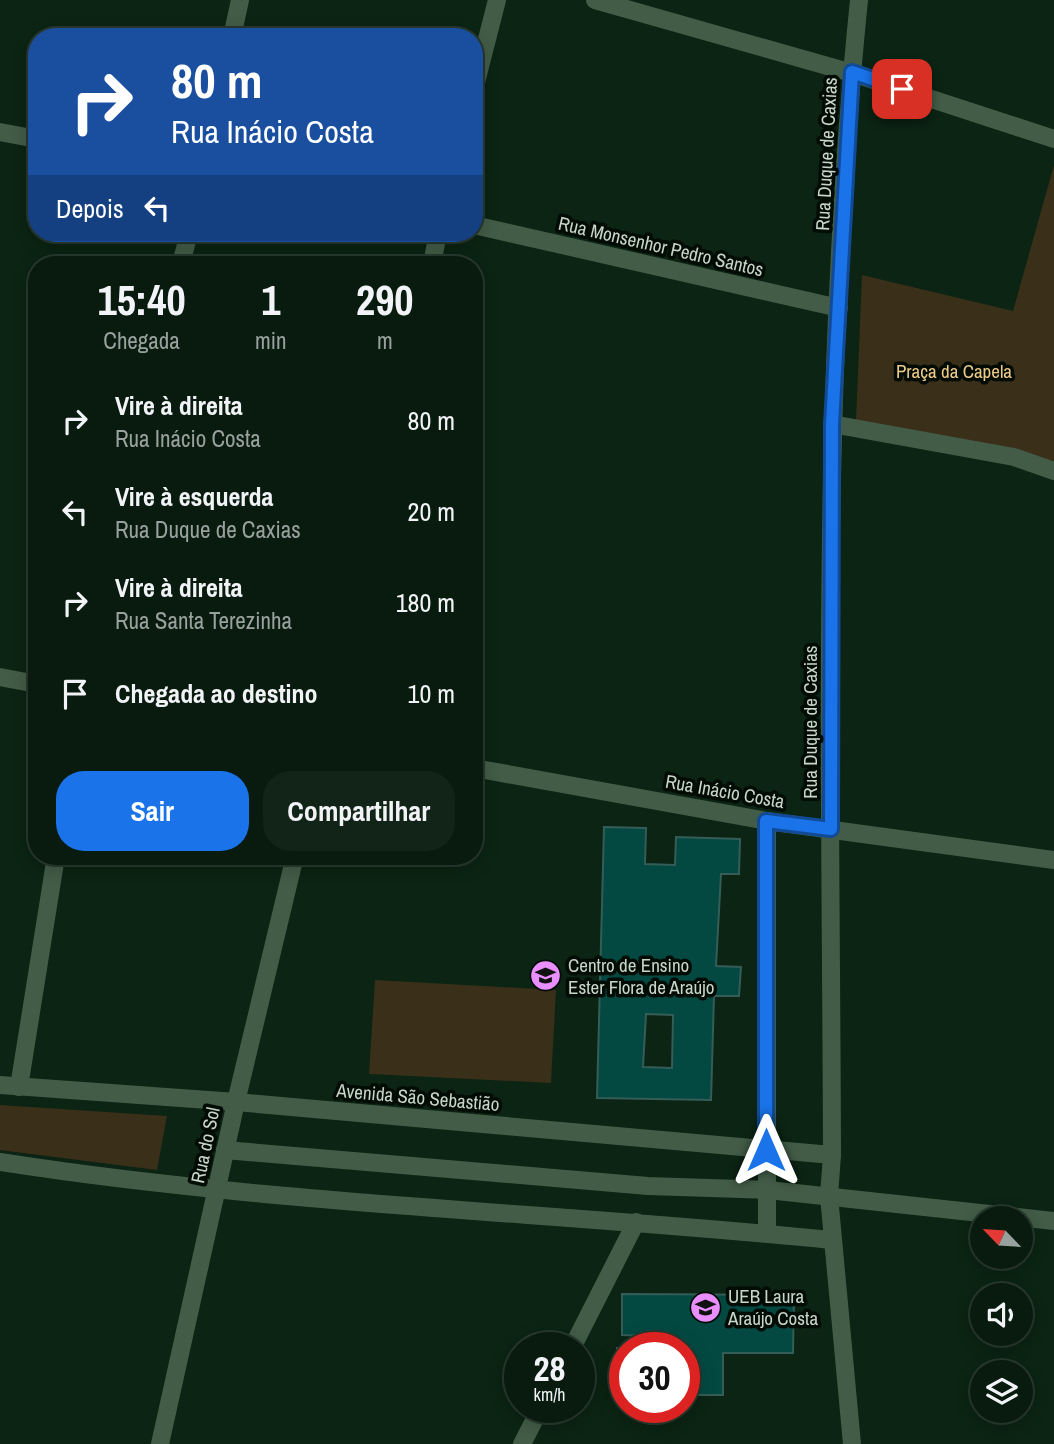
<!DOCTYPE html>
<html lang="pt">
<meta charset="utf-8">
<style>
:root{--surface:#081b0e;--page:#112417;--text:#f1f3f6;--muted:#98a19e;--line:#29392e;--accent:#1a73e8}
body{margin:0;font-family:"Archivo Narrow",sans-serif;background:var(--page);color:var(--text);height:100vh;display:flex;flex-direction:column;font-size:26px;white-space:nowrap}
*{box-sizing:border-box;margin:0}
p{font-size:23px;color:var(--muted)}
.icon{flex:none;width:38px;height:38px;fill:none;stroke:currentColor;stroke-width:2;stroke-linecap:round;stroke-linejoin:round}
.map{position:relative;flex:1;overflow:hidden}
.side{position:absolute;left:28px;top:256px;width:455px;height:609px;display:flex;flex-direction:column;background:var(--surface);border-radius:28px;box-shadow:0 4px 18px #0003,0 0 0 2px var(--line)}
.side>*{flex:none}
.hud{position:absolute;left:28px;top:28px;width:455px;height:214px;border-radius:28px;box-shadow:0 4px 18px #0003,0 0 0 2px var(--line);background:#1a4fa0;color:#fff;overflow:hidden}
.needle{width:46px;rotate:295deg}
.buttons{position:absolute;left:970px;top:1206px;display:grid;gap:14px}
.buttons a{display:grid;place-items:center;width:63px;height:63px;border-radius:50%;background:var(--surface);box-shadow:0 4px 18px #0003,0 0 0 2px var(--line);font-size:35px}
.speed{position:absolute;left:504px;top:1332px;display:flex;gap:14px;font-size:35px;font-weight:700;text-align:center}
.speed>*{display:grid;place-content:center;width:91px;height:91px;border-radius:50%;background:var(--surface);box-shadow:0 4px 18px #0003,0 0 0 2px var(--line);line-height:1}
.speed small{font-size:18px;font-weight:400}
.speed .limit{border:10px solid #d22;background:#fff;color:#111}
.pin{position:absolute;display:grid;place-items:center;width:60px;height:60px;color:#fff;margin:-30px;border-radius:14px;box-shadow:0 4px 10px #0006}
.me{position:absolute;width:77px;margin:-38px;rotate:0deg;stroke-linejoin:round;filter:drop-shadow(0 0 5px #0008)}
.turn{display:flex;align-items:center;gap:24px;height:147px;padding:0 28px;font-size:32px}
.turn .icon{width:91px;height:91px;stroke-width:2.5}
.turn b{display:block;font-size:49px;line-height:60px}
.then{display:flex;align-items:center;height:66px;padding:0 28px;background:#0003;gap:14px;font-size:26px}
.eta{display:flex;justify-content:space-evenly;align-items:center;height:119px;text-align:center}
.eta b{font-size:42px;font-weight:700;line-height:49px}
.cta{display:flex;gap:14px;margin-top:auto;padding:14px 28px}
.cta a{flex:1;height:80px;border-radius:28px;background:var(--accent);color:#fff;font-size:28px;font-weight:700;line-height:80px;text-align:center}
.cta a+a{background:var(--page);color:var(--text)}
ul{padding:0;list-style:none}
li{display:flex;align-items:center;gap:21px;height:91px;padding:0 28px}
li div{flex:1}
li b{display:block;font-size:26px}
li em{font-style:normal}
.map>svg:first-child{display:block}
.green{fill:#3a2f19}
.building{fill:#034942;stroke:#355d58;stroke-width:2;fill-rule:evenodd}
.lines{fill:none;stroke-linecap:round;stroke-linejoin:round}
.minor{stroke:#425c47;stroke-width:18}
.route-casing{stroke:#114b97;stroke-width:18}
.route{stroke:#1a73e8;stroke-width:12}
.labels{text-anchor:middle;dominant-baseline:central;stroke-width:7;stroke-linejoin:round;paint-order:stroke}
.street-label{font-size:19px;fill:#c7d6c9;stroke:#030b05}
.park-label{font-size:19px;fill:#edca88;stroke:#030b05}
.poi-label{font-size:19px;fill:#c7d6c9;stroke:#030b05;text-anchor:start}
</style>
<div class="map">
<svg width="1054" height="1444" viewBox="0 0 1054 1444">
<rect width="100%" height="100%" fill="#0b2413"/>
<!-- green -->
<g class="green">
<polygon points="1054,165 1054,469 856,420 862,275 1013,311"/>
<polygon points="375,980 556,990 551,1083 369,1074"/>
<polygon points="0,1105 167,1116 157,1170 0,1150"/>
</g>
<!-- building -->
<g class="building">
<path d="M604,827L646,828L645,864L675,865L676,837L740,839L739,874H721L716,966L741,967L739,996H714L711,1100L597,1098ZM646,1014L673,1015L672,1068L643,1067Z"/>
<polygon points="622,1294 794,1295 793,1353 723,1353 723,1395 684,1395 684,1348 651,1348 651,1336 622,1335"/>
<rect x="617" y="1348" width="8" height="47"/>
</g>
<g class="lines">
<!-- minor -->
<g class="minor">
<polyline points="595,0 852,73 1054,139"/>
<polyline points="232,37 240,0"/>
<polyline points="474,90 497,0"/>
<polyline points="0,132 37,139"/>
<polyline points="474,225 839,308"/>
<polyline points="181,264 189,233"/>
<polyline points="432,264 438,233"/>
<polyline points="832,424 1014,457 1054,471"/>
<polyline points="0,677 37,684"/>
<polyline points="474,768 767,821 1054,860"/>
<polyline points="767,821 767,1233"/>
<polyline points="0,1085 236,1102 832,1155"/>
<polyline points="19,1087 56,856"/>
<polyline points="225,1150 648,1186 768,1190 1054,1221"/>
<path d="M0,1162C275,1205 554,1212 831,1240"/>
<polyline points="572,1348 636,1222"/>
<polyline points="160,1444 236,1102 295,856"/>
<polyline points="522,1444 541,1407"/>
<path d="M852,1444L829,1196L832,1155C831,770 820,383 859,0"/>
</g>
</g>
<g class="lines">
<defs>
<polyline id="route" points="766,1150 766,821 831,829 832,424 852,72 902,89"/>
</defs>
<!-- route casing -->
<use href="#route" class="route-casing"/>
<!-- route -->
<use href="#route" class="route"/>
</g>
<!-- icons -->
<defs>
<symbol id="school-disc" viewBox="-11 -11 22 22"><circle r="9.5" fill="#e88eff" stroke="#030b05"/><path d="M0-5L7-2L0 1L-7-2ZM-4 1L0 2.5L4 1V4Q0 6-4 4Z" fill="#111"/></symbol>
</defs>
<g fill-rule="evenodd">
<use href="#school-disc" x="528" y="958" width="35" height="35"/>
<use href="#school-disc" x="688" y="1290" width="35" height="35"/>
</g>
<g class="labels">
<!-- street labels -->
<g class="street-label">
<text transform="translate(826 154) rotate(-87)">Rua Duque de Caxias</text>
<text transform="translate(661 246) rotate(13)">Rua Monsenhor Pedro Santos</text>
<text transform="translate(810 722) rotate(-90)">Rua Duque de Caxias</text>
<text transform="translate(725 791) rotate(10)">Rua Inácio Costa</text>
<text transform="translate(418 1097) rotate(5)">Avenida São Sebastião</text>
<text transform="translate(205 1145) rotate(-78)">Rua do Sol</text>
</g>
<!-- park labels -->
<g class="park-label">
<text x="954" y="371">Praça da Capela</text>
</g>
<!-- poi labels -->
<g class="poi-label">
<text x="568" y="965">Centro de Ensino<tspan x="568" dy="22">Ester Flora de Araújo</tspan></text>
<text x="728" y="1296">UEB Laura<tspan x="728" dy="22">Araújo Costa</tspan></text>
</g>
</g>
</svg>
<div class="buttons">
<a><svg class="needle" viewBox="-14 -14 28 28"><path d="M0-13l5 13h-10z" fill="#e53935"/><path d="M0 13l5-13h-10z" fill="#98a19e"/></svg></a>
<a><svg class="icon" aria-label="sound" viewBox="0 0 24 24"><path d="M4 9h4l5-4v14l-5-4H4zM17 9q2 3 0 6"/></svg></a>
<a><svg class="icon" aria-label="layers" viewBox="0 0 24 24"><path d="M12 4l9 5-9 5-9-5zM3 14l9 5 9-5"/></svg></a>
</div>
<div class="speed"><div>28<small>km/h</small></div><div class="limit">30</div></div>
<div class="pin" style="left:902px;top:89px;background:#d93025"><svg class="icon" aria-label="arrive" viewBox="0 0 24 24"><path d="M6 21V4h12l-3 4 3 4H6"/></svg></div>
<svg class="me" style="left:766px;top:1150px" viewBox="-20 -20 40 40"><path d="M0-17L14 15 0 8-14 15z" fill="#1a73e8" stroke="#fff" stroke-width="4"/></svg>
<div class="hud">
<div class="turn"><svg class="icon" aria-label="right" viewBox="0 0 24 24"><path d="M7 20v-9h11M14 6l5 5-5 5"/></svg><div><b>80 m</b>Rua Inácio Costa</div></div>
<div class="then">Depois<svg class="icon" aria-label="left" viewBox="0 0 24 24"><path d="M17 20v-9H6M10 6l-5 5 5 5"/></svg></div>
</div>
<section class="side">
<div class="eta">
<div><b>15:40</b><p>Chegada</p></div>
<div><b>1</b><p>min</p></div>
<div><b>290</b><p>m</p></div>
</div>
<ul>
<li><svg class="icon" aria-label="right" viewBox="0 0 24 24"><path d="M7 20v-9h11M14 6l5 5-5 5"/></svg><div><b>Vire à direita</b><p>Rua Inácio Costa</p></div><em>80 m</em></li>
<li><svg class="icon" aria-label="left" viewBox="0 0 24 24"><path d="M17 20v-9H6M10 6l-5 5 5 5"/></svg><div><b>Vire à esquerda</b><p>Rua Duque de Caxias</p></div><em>20 m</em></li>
<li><svg class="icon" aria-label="right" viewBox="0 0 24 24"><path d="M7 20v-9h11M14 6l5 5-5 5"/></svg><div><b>Vire à direita</b><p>Rua Santa Terezinha</p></div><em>180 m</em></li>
<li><svg class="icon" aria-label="arrive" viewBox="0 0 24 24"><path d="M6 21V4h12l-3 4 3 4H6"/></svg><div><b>Chegada ao destino</b></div><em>10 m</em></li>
</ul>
<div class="cta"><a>Sair</a><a>Compartilhar</a></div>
</section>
</div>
